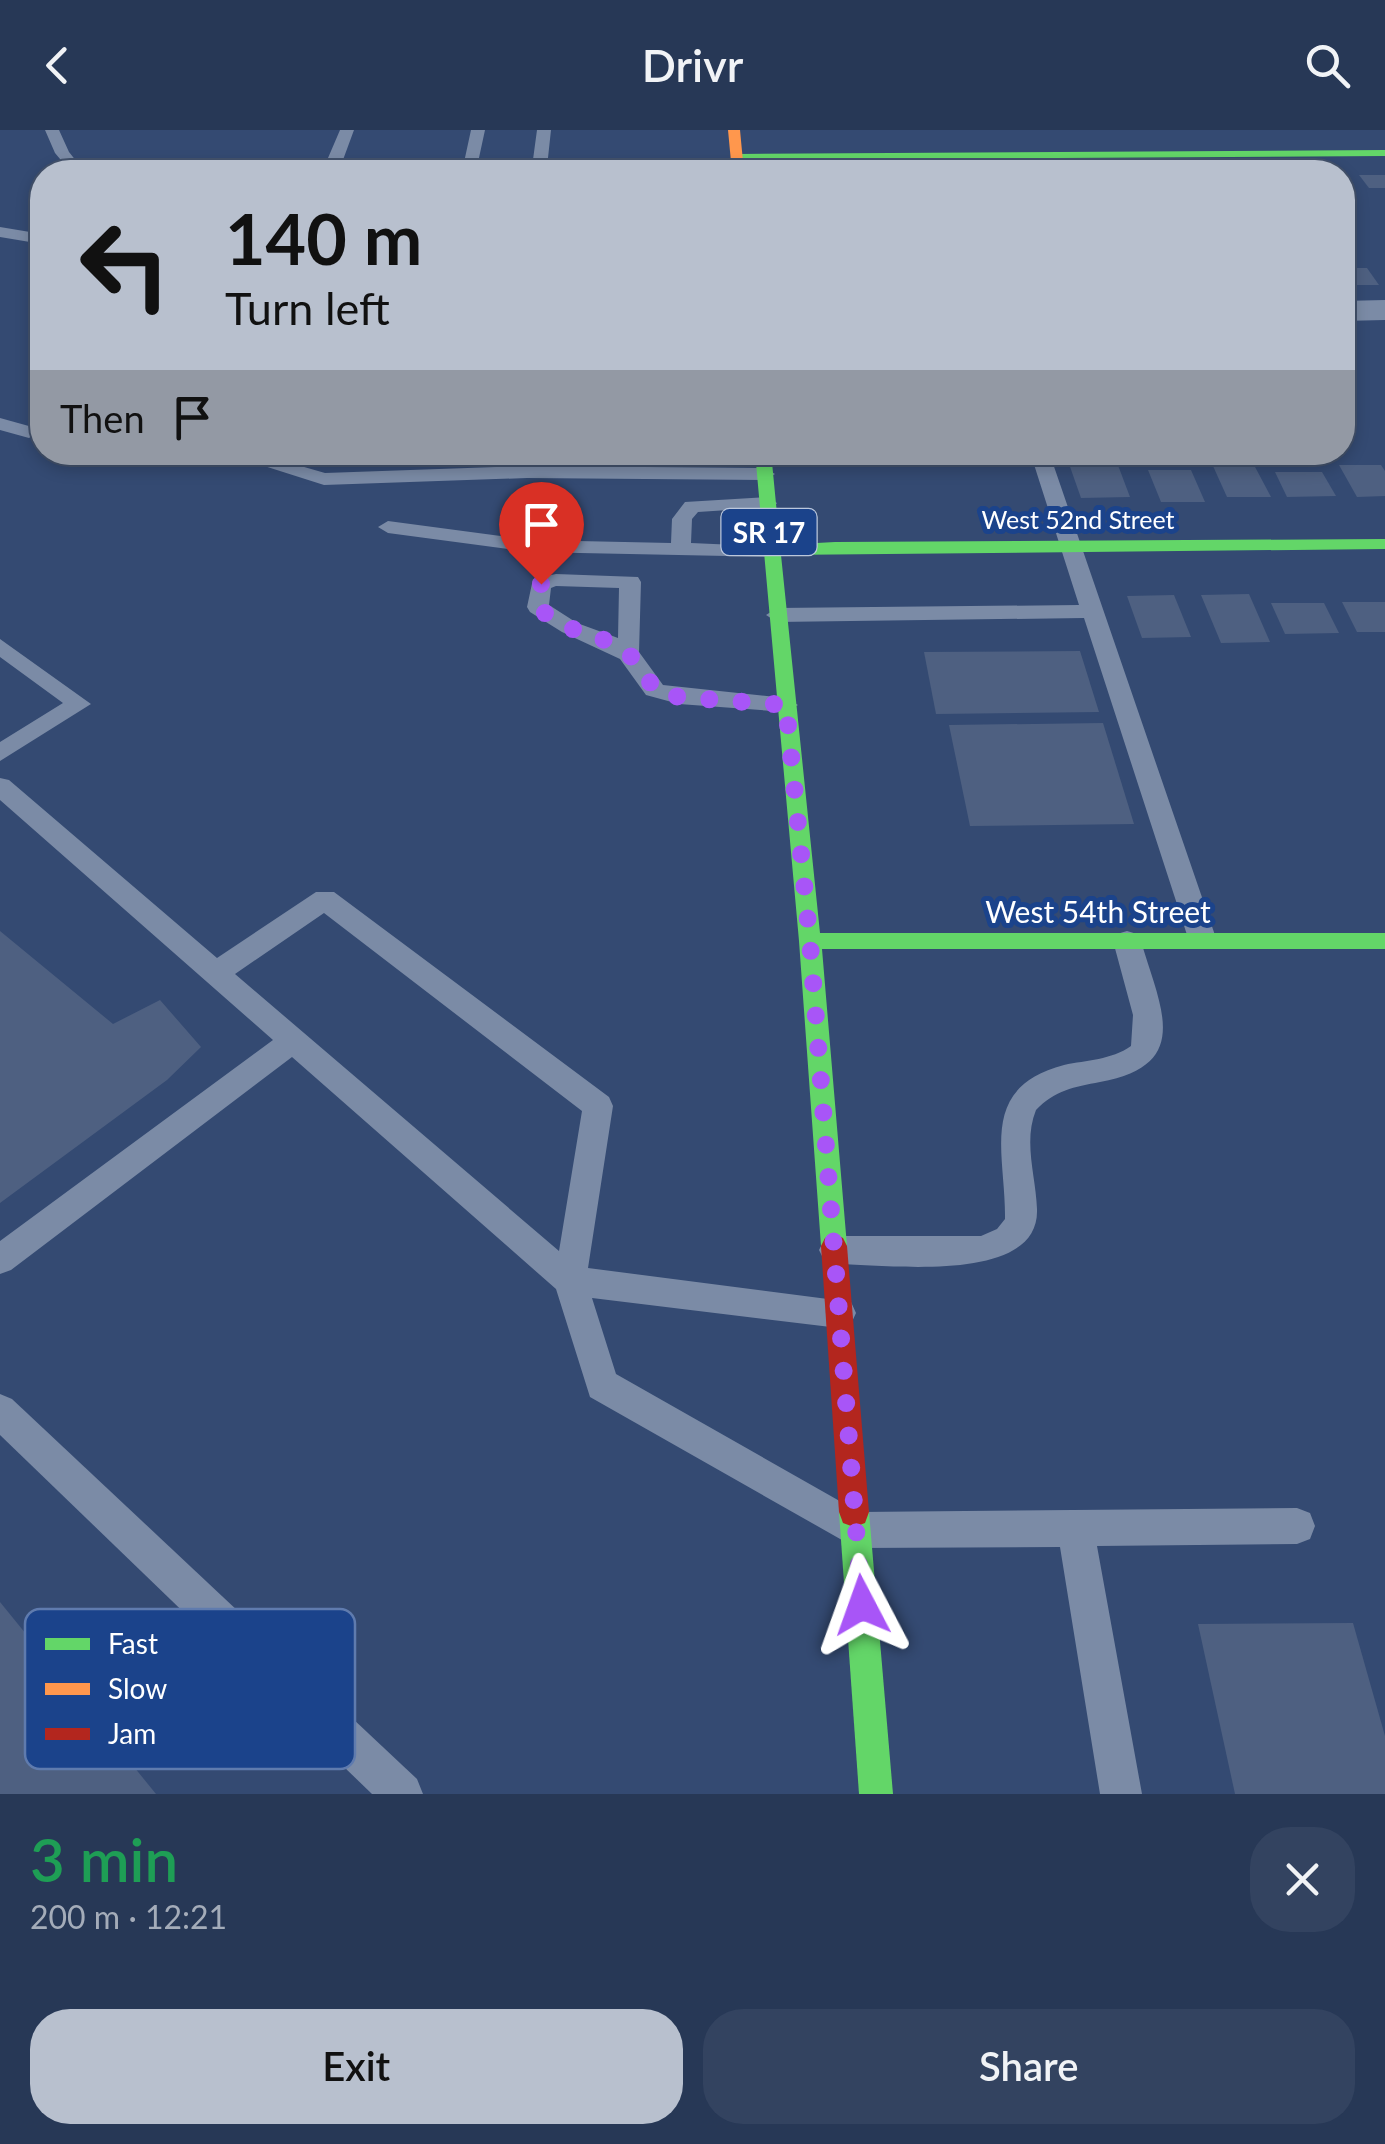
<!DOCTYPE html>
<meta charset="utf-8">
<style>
:root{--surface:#273856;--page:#334360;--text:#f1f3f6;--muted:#a4acb9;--line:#43526c;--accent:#b8c0ce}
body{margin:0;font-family:Lato,sans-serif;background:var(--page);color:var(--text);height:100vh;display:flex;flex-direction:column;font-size:38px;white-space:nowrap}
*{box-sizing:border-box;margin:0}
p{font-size:32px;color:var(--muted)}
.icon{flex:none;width:55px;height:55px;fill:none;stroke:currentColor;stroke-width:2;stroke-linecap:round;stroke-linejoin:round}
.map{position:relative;height:1664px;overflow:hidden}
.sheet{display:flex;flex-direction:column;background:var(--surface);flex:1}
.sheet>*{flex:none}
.guide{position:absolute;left:30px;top:30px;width:1325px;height:305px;border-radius:40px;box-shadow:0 5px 15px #0003,0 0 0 2px var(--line);background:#b8c0ce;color:#111;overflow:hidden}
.pin{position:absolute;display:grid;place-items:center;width:85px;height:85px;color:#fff;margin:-102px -42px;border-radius:50% 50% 50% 0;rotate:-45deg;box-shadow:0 0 10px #0007}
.pin .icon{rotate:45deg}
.me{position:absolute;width:110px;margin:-55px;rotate:356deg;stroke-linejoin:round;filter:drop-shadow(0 0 8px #0008)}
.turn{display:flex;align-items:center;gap:35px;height:210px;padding:0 30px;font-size:45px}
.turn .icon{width:130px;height:130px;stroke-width:2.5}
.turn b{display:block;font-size:70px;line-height:85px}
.then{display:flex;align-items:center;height:95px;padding:0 30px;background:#0003;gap:20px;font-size:38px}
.round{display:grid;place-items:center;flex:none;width:105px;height:105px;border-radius:40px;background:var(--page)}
.headline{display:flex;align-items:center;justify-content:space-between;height:170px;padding:0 30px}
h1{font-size:60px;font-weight:600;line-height:75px;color:#1e9e55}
.action{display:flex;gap:20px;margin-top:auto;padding:20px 30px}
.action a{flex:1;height:115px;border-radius:40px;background:var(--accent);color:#111;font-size:40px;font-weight:600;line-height:115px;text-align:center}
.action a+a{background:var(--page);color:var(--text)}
header{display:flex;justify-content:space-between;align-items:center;height:130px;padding:0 30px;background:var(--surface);font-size:45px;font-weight:600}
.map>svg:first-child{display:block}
.building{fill:#4e6081}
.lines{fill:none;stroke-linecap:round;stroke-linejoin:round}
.lane{fill:#7b8ba6;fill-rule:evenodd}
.street{fill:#7b8ba6;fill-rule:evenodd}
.fast{fill:#63d668;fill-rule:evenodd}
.slow{fill:#ff974d;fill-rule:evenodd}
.jam{fill:#b3261e;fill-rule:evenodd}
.route{stroke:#a855f7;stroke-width:18;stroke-dasharray:0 32.4}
.labels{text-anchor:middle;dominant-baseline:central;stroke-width:10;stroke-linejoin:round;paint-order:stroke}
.far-street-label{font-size:25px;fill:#fff;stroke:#1b438b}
.shield{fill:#1b438b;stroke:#bbc7dc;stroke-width:2.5}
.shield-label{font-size:28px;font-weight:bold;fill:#fff}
.street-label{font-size:30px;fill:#fff;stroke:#1b438b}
.key{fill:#1b438b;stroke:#5f7bae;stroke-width:2.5}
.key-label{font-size:28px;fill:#fff}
</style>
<header><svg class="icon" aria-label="back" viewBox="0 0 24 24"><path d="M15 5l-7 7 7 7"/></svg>Drivr<svg class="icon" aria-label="search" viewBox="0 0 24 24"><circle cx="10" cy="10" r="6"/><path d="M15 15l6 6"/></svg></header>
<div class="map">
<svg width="1385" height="1664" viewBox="0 0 1385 1664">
<rect width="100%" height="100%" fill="#344a72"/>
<!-- building -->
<g class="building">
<polygon points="1359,45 1385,45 1385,58 1369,58"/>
<polygon points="1342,138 1367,138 1379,155 1342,155"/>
<polygon points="1116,330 1130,367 1081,368 1068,331"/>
<polygon points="1254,335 1271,367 1227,367 1213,336"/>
<polygon points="1339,335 1381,335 1385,341 1385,366 1357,367"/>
<polygon points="1148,340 1191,340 1205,372 1161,372"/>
<polygon points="1275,342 1322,342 1336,366 1287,367"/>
<polygon points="1249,464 1270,512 1221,513 1201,465"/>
<polygon points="1174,465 1191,507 1142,508 1127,466"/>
<polygon points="1342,472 1385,472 1385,502 1357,502"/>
<polygon points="1271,473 1324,473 1339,503 1285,504"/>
<polygon points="1080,521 1099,582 936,584 924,522"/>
<polygon points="1103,593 1134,694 970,696 949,595"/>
<polygon points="0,801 113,894 160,870 201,917 167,950 0,1073"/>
<polygon points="0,1472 156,1664 0,1664"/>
<polygon points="1353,1493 1385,1606 1385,1664 1235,1664 1198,1494"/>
</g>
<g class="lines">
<!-- lane -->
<g class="lane">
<polygon points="45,0 59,0 69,22 85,42 71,42 55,23"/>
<polygon points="340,0 354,0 340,38 463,37 471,0 485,0 477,37 532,37 537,0 551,0 547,37 738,36 745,40 322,42"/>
<polygon points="0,97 42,104 42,114 0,107"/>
<polygon points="0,288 36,298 38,302 29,308 0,300"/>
<polygon points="220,322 252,322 325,343 527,336 765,338 775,344 765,350 527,348 324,355"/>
<polygon points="1030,322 1049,322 1217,811 1213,818 1193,818 1189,811 1084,488 777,492 766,485 777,478 1079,475"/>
<polygon points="767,367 777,373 774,377 698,382 692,389 691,413 778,417 781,421 778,425 771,427 531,422 388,403 378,397 388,391 531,410 671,413 672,389 685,372"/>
<path d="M556,444L638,447L641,452L639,522L663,555L786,568L798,575L786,582L679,574L646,565L620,529L562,502L530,482L527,477L533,449ZM556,456L619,458L618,508L577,493L549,475L551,458Z"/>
<polygon points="0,509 91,574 0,631 0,612 63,573 0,527"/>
<path d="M0,648L9,650L217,828L316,762H334L609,967L613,976L588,1138L851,1172L856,1183L851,1194L839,1198L592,1168L616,1244L859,1382L1297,1378L1310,1383L1315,1396L1310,1409L1297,1414L1097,1416L1142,1664H1100L1060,1417L856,1418L590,1267L556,1159L292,927L11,1140L0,1144V1111L273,910L0,670ZM324,783L582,981L559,1121L235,844Z"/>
<path d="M1127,801L1137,804L1141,811C1160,877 1194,935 1100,952C1074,957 1055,960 1036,980C1023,1012 1036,1046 1037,1079C1040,1156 884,1134 835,1134L824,1130L819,1120L824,1110L835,1106H981L997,1099L1005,1089C1006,1023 977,958 1064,935C1087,930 1111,930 1131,916L1133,885L1113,811L1117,804Z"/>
<polygon points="0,1264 12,1269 417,1649 423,1664 372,1664 0,1305"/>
</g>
<!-- street -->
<polygon class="street" points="1385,170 1385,190 1342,191 1342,171"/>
<!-- fast -->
<g class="fast">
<polygon points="1385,20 1385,26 737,30 731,27 737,24"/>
<polygon points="755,322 771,322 780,415 835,412 1385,409 1385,419 781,425 820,803 1385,803 1385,819 822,819 847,1116 843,1124 834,1128 825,1124 821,1116 799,811"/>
<polygon points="854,1367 865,1371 869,1382 893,1664 859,1664 839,1382 843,1371"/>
</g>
<!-- slow -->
<polygon class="slow" points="728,0 740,0 744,42 732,42"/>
<!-- jam -->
<polygon class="jam" points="834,1104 843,1108 847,1116 869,1382 865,1393 854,1397 843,1393 839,1382 821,1116 825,1108"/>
</g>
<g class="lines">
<!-- route -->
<path class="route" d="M541,454L538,477C581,518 622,492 654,560L679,567L786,575L810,812L862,1475"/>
</g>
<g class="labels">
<!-- far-street labels -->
<g class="far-street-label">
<text x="1078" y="389">West 52nd Street</text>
</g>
<!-- shield labels -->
<rect class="shield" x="721.5" y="379" width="95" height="46" rx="8"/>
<g class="shield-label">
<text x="769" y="402">SR 17</text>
</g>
<!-- street labels -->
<g class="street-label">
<text x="1098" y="781">West 54th Street</text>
</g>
</g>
<!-- legend -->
<rect x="25" y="1479" width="330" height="160" rx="15" class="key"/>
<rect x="45" y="1508" width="45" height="12" fill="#63d668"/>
<rect x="45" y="1553" width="45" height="12" fill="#ff974d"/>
<rect x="45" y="1598" width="45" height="12" fill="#b3261e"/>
<g class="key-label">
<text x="108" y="1524">Fast</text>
<text x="108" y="1569">Slow</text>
<text x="108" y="1614">Jam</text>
</g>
</svg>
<div class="pin" style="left:541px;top:454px;background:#d93025"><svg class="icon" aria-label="arrive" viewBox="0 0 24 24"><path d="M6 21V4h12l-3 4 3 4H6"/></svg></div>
<svg class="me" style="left:862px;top:1475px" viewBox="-20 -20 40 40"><path d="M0-17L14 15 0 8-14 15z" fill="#a855f7" stroke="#fff" stroke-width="4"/></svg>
<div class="guide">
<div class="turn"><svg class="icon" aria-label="left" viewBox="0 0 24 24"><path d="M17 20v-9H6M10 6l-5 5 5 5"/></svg><div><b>140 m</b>Turn left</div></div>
<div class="then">Then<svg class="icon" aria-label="arrive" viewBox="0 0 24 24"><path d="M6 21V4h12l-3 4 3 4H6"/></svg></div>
</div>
</div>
<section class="sheet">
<div class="headline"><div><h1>3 min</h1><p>200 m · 12:21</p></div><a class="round"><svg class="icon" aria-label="close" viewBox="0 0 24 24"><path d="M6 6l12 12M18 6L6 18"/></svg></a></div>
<div class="action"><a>Exit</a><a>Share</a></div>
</section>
